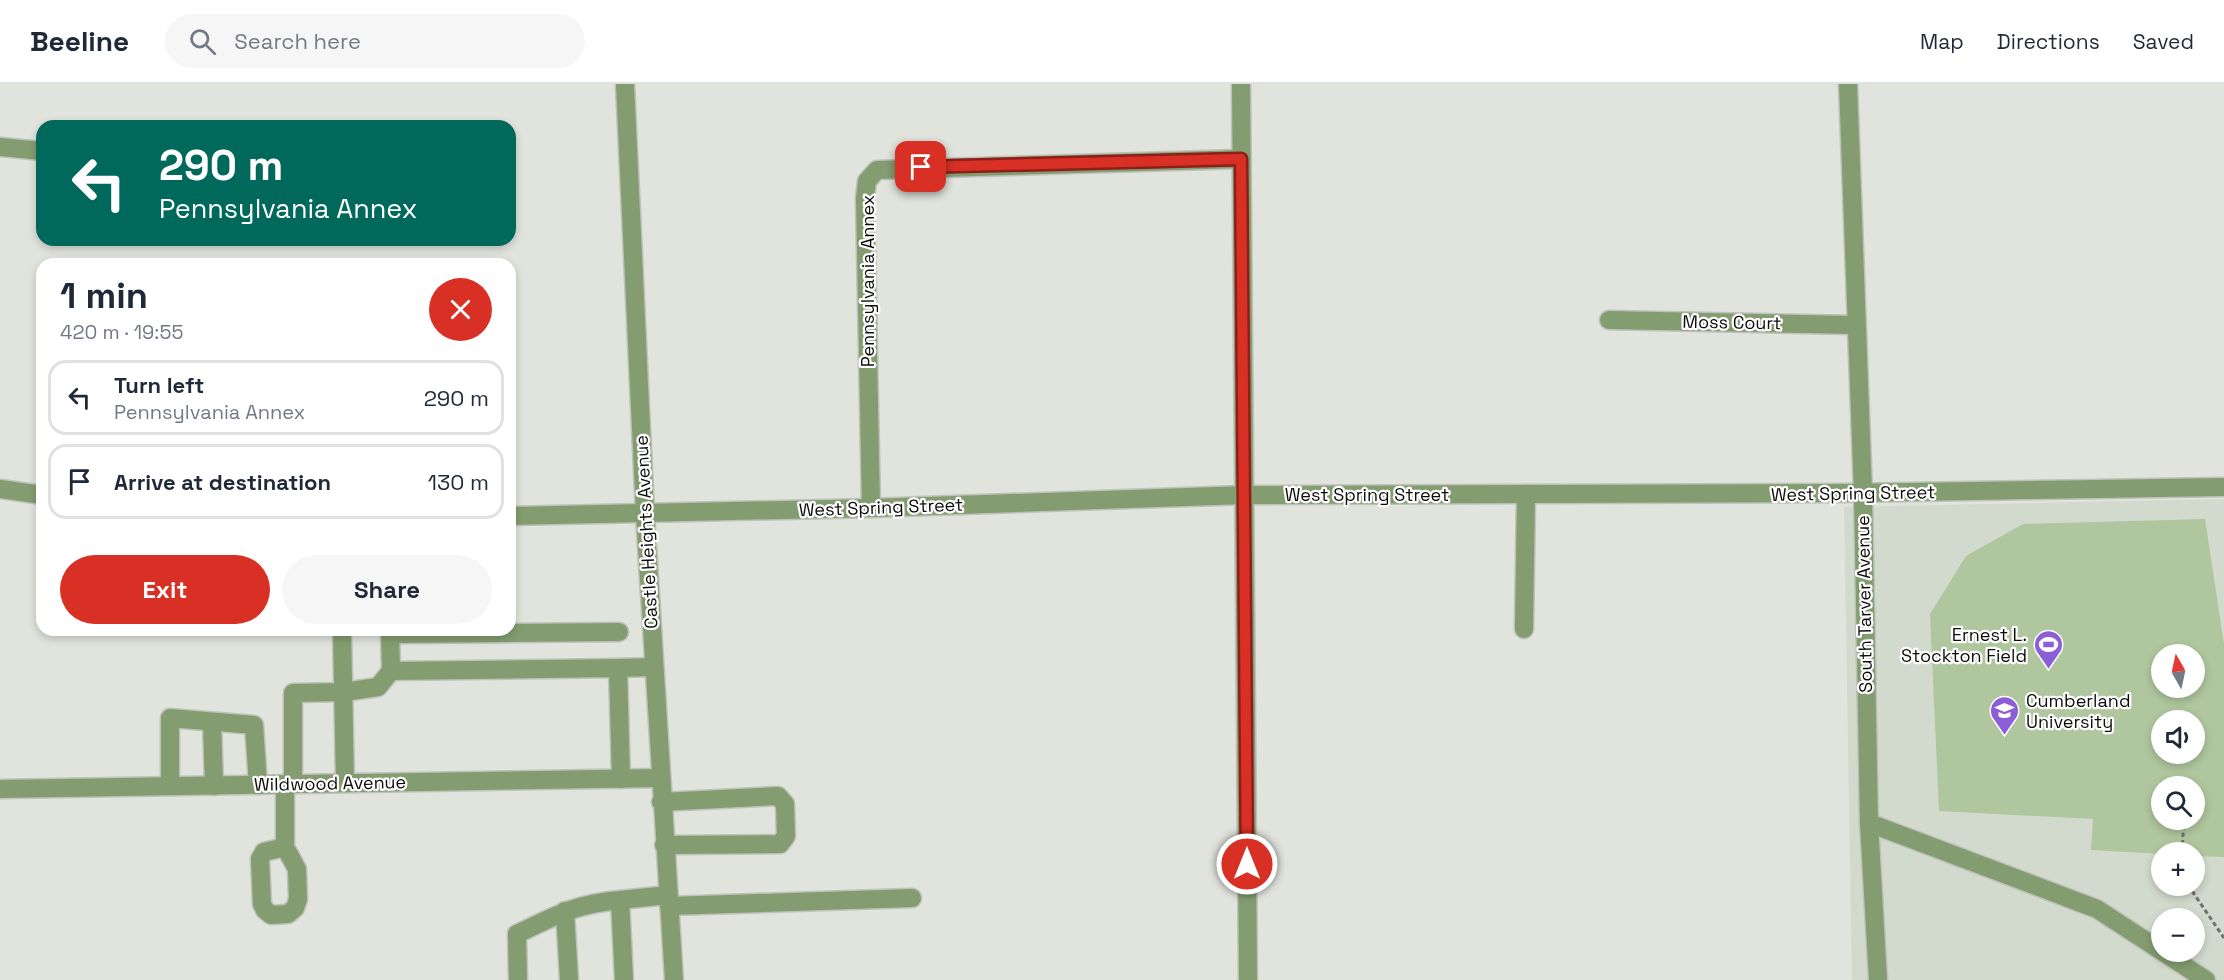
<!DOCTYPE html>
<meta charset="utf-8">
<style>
:root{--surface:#fff;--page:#f6f6f7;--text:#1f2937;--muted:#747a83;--line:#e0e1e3;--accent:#d93025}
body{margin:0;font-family:"Space Grotesk",sans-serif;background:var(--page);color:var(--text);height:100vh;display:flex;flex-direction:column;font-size:22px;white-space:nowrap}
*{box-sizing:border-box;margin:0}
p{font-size:20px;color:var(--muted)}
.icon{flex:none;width:33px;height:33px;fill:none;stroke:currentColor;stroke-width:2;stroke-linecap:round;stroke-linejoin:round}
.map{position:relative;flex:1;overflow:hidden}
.details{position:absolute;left:36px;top:174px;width:480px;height:378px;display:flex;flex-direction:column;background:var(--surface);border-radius:18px;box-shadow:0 3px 9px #0003}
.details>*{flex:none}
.banner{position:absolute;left:36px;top:36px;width:480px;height:126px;border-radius:18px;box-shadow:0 3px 9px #0003;background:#00695c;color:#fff;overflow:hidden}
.needle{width:39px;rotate:351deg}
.controls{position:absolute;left:2151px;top:560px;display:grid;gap:12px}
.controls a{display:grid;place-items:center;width:54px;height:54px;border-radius:50%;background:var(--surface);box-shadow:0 3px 9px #0003;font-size:30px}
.pin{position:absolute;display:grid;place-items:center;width:51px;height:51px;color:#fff;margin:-26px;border-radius:12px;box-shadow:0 3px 9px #0006}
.me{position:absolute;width:66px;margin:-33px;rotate:0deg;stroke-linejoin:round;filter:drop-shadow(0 0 4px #0008)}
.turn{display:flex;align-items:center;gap:21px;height:126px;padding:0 24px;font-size:27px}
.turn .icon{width:78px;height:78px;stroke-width:2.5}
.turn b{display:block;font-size:42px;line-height:51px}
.round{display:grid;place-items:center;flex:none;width:63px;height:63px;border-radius:32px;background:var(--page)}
.headline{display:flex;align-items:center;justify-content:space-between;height:102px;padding:0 24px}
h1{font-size:36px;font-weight:700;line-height:45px}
.primary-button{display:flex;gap:12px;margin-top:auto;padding:12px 24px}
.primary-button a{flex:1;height:69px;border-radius:36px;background:var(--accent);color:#fff;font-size:24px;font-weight:700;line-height:69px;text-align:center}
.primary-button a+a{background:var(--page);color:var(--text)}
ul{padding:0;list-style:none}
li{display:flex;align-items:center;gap:18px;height:75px;margin:0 12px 9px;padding:0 12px;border:3px solid var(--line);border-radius:18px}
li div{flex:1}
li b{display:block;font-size:22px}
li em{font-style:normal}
header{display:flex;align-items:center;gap:36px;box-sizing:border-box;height:84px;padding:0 30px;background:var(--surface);border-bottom:2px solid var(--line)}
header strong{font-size:28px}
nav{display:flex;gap:33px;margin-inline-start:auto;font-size:21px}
.search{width:420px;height:54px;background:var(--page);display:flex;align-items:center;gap:15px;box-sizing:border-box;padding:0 21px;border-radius:33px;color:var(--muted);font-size:22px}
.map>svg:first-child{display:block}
.built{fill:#d2dacd;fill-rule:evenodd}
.green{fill:#afc69e;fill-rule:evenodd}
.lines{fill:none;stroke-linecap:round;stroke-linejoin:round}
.minor-casing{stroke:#bec2bb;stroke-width:21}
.path{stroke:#6f716d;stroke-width:3;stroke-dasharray:4.5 3;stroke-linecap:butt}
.minor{stroke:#839d70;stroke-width:18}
.route-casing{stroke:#8d1f18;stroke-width:15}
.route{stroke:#d93025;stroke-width:10}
.labels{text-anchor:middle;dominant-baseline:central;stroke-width:4.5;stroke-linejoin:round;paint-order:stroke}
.street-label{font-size:18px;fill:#0c0d0b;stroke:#fff}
.poi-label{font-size:18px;fill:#0c0d0b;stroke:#fff;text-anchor:end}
</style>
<header>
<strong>Beeline</strong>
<div class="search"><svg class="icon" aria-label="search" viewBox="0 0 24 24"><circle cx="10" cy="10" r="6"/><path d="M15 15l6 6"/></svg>Search here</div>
<nav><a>Map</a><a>Directions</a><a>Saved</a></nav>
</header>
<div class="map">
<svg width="2224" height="896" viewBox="0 0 2224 896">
<rect width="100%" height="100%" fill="#e0e4dd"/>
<!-- built -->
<path class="built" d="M2224,415V896H1852L1844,423ZM2162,570H2194V603H2162ZM2162,636H2194V669H2162ZM2162,702H2194V735H2162ZM2162,768H2194V801H2162ZM2162,834H2194V867H2162Z"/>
<!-- green -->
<path class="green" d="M2205,435L2224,560V773L2195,772L2194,768L2161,770L2091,766L2093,735L1939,727L1930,530L1966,472L2023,440ZM2162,570H2194V603H2162ZM2162,636H2194V669H2162ZM2162,702H2194V735H2162Z"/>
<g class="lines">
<defs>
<g id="minor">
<polyline points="625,0 645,430 674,896"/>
<polyline points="1241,0 1248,896"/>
<polyline points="1848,0 1863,409 1869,739 1878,896"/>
<polyline points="0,63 42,67"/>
<polyline points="1609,236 1855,241"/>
<polyline points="0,405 42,411"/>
<polyline points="871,424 865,114 867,97 877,86 1241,75"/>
<polyline points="510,432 871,424 1244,411 1846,409 2224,403"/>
<polyline points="1524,545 1526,410"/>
<polyline points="342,546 345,699"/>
<polyline points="390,550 619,548"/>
<polyline points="618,584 653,583"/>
<polyline points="391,587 618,584 621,695"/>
<polyline points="212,638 214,702"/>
<polyline points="285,700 285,763 297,785 298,815 295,824 288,830 271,831 265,826 262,820 260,775 264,768 285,763"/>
<polyline points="293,700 293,609 344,608 378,603 391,587 390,546"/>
<polyline points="170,702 170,634 254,641 258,701"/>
<polyline points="0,705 659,694"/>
<polyline points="661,718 778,712 785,720 786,752 780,760 664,761"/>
<polyline points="1869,739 2097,825 2206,896"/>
<polyline points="669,822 912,814"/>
<polyline points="565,827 569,896"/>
<path d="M518,896L517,850C557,831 575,820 620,816"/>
<polyline points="624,896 620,816 668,811"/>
</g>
</defs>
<!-- minor casing -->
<use href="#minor" class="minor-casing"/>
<!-- path -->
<g class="path">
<polyline points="2182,768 2184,735"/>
<polyline points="2188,801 2224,854"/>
</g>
<!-- minor -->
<use href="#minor" class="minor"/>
</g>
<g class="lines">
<defs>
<polyline id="route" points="921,83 1241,75 1247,780"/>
</defs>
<!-- route casing -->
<use href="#route" class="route-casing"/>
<!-- route -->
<use href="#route" class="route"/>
</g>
<!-- icons -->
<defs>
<symbol id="stadium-pin" viewBox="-11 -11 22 30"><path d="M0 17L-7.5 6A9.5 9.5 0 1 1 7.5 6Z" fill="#8b5dd6" stroke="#fff"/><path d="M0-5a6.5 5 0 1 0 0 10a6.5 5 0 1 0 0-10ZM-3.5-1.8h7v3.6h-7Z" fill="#fff"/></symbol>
<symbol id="university-pin" viewBox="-11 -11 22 30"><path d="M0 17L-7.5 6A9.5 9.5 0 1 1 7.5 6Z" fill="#8b5dd6" stroke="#fff"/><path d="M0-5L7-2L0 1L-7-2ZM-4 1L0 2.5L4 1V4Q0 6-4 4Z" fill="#fff"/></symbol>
</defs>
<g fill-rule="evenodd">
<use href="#stadium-pin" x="2032" y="544" width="33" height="45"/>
<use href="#university-pin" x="1988" y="610" width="33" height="45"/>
</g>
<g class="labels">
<!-- street labels -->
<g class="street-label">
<text transform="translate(867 197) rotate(-90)">Pennsylvania Annex</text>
<text transform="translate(1732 238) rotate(1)">Moss Court</text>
<text transform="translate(1853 409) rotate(-1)">West Spring Street</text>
<text x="1367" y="410">West Spring Street</text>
<text transform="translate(881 423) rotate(-2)">West Spring Street</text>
<text transform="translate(646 448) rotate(-93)">Castle Heights Avenue</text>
<text transform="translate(1864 520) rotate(-91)">South Tarver Avenue</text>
<text transform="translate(330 699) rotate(-1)">Wildwood Avenue</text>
</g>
<!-- poi labels -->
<g class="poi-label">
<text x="2027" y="550">Ernest L.<tspan x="2027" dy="21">Stockton Field</tspan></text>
<text x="2026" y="616" text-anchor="start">Cumberland<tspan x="2026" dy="21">University</tspan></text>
</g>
</g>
</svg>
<div class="controls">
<a><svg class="needle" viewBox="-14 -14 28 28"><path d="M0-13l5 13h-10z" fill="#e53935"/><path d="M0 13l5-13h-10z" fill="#747a83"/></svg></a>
<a><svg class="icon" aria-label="sound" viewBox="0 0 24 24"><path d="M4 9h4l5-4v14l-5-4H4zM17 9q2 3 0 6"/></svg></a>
<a><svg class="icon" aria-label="search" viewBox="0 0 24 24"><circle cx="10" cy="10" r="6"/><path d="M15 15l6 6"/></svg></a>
<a>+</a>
<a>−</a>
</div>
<div class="pin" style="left:921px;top:83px;background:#d93025"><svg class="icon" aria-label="arrive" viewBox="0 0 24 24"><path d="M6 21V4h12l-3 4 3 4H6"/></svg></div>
<svg class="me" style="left:1247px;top:780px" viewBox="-20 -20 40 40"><circle r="17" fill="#d93025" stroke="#fff" stroke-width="3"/><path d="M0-11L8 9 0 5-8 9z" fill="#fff"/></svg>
<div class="banner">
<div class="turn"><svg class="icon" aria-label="left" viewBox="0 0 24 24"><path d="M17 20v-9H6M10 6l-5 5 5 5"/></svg><div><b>290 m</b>Pennsylvania Annex</div></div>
</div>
<section class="details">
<div class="headline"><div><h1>1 min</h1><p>420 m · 19:55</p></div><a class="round" style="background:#d93025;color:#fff"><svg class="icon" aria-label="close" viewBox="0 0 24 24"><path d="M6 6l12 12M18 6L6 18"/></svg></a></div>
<ul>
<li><svg class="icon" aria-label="left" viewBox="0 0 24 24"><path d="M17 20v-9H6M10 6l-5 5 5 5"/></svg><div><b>Turn left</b><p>Pennsylvania Annex</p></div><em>290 m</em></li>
<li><svg class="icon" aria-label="arrive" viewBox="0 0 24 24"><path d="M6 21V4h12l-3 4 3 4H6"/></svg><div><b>Arrive at destination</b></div><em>130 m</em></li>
</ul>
<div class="primary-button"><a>Exit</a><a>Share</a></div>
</section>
</div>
